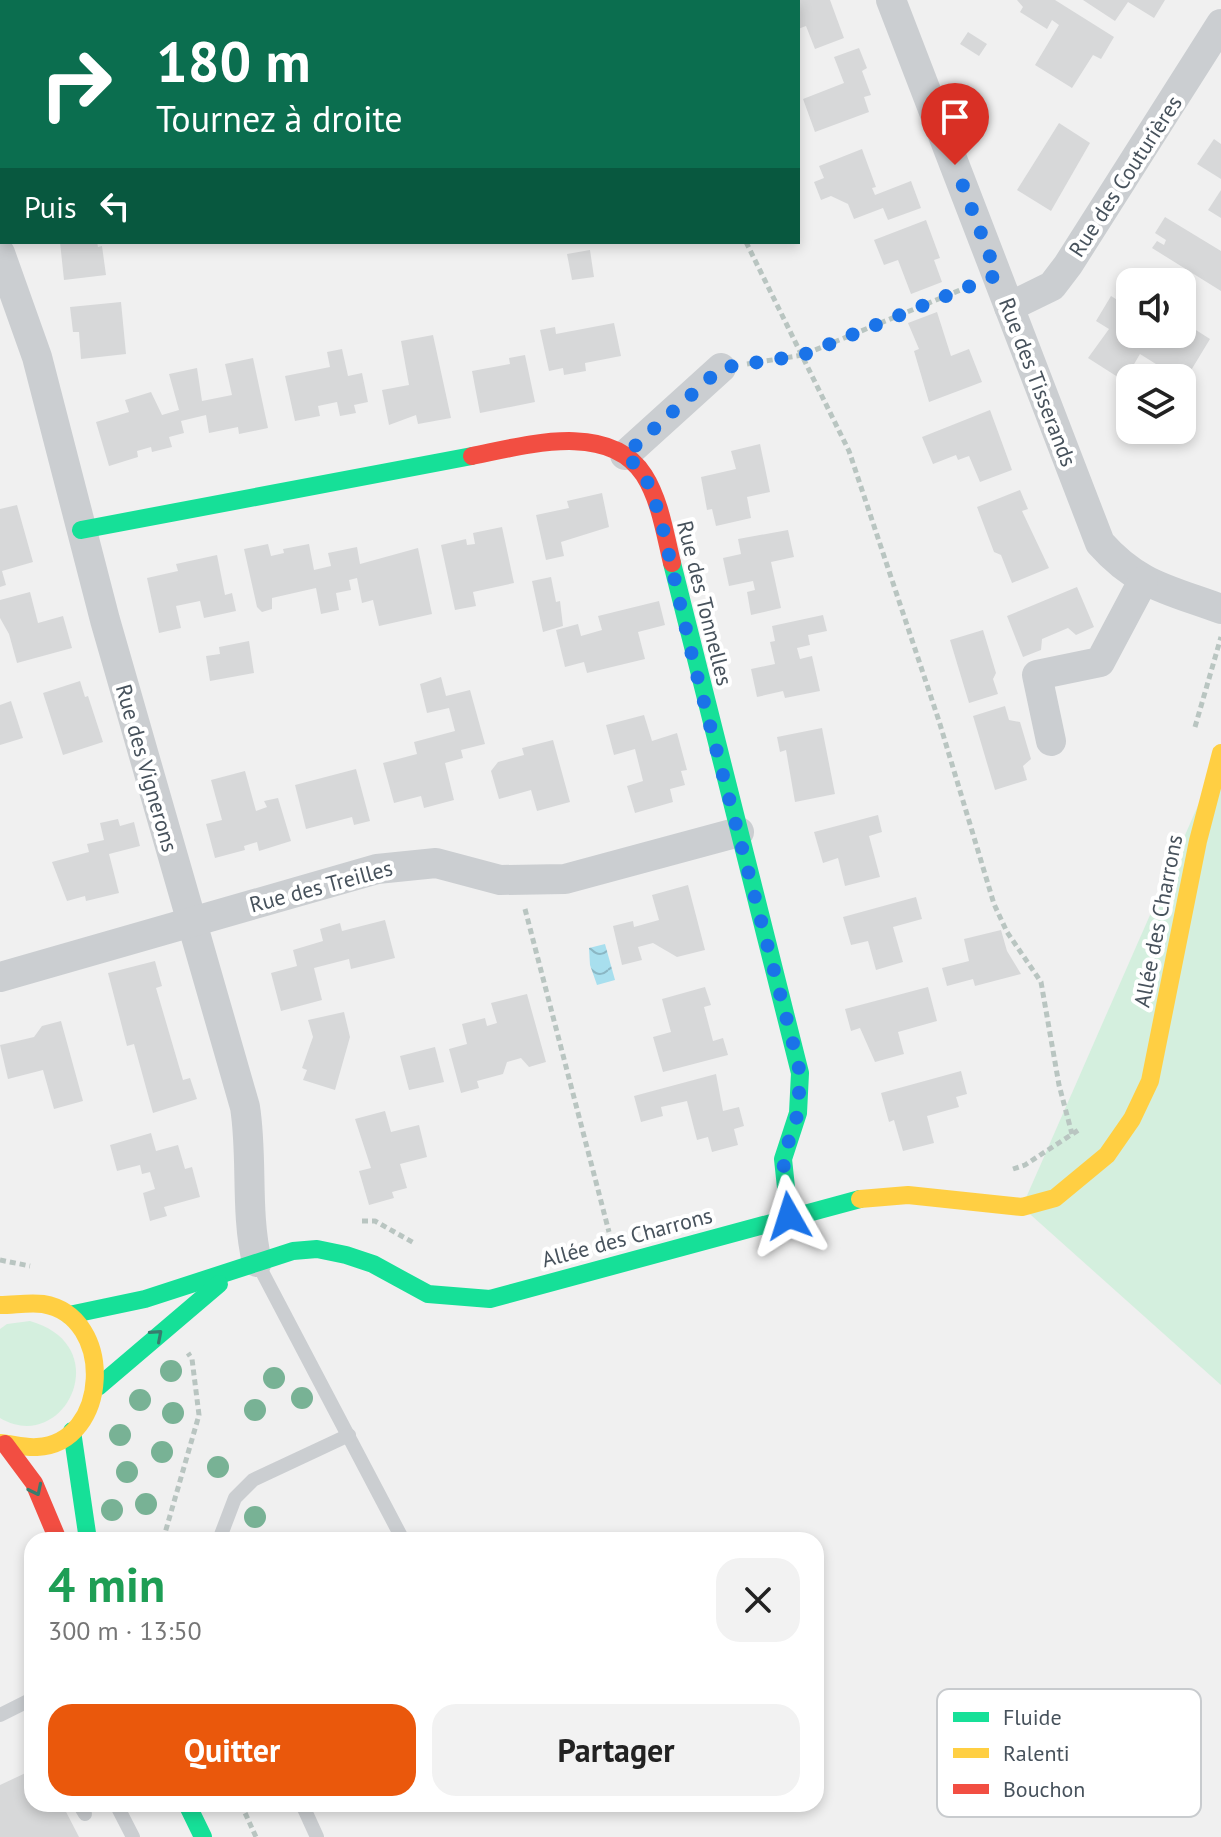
<!DOCTYPE html>
<html lang="fr">
<meta charset="utf-8">
<style>
:root{--surface:#fff;--page:#f2f2f2;--text:#222;--muted:#767676;--accent:#ea580c}
body{margin:0;font-family:"PT Sans",sans-serif;background:var(--page);color:var(--text);height:100vh;display:flex;flex-direction:column;font-size:30px;white-space:nowrap}
*{box-sizing:border-box;margin:0}
p{font-size:26px;color:var(--muted)}
.icon{flex:none;width:44px;height:44px;fill:none;stroke:currentColor;stroke-width:2;stroke-linecap:round;stroke-linejoin:round}
.map{position:relative;flex:1;overflow:hidden}
.sheet{position:absolute;left:24px;top:1532px;width:800px;height:280px;display:flex;flex-direction:column;background:var(--surface);border-radius:24px;box-shadow:0 4px 12px #0003}
.sheet>*{flex:none}
.banner{position:absolute;left:0px;top:0px;width:800px;height:244px;box-shadow:0 4px 12px #0003;background:#0b6e4f;color:#fff;overflow:hidden}
.tools{position:absolute;left:1116px;top:268px;display:grid;gap:16px}
.tools a{display:grid;place-items:center;width:80px;height:80px;border-radius:16px;background:var(--surface);box-shadow:0 4px 12px #0003;font-size:40px}
.pin{position:absolute;display:grid;place-items:center;width:68px;height:68px;color:#fff;margin:-82px -34px;border-radius:50% 50% 50% 0;rotate:-45deg;box-shadow:0 0 8px #0007}
.pin .icon{rotate:45deg}
.me{position:absolute;width:88px;margin:-44px;rotate:354deg;stroke-linejoin:round;filter:drop-shadow(0 0 6px #0008)}
.turn{display:flex;align-items:center;gap:28px;height:168px;padding:0 24px;font-size:36px}
.turn .icon{width:104px;height:104px;stroke-width:2.5}
.turn b{display:block;font-size:56px;line-height:68px}
.then{display:flex;align-items:center;height:76px;padding:0 24px;background:#0003;gap:16px;font-size:30px}
.round{display:grid;place-items:center;flex:none;width:84px;height:84px;border-radius:24px;background:var(--page)}
.head{display:flex;align-items:center;justify-content:space-between;height:136px;padding:0 24px}
h1{font-size:48px;font-weight:700;line-height:60px;color:#1e9e55}
.primary-button{display:flex;gap:16px;margin-top:auto;padding:16px 24px}
.primary-button a{flex:1;height:92px;border-radius:24px;background:var(--accent);color:#fff;font-size:32px;font-weight:700;line-height:92px;text-align:center}
.primary-button a+a{background:var(--page);color:var(--text)}
.map>svg:first-child{display:block}
.green{fill:#d4efde}
.water{fill:url(#water-waves)}
.building{fill:#d7d8d9}
.lines{fill:none;stroke-linecap:round;stroke-linejoin:round}
.path{stroke:#b9c5c1;stroke-width:5;stroke-dasharray:6 4;stroke-linecap:butt}
.lane{stroke:#cbced1;stroke-width:14}
.street{stroke:#cbced1;stroke-width:30}
.fast{stroke:#16e098;stroke-width:18}
.slow{stroke:#ffcf43;stroke-width:18}
.jam{stroke:#f24e42;stroke-width:18}
.tree{fill:#78b295}
.oneway{stroke:#387d6e}
.route{stroke:#1a73e8;stroke-width:14;stroke-dasharray:0 25.2}
.labels{text-anchor:middle;dominant-baseline:central;stroke-width:8;stroke-linejoin:round;paint-order:stroke}
.street-label{font-size:22px;fill:#47525c;stroke:#fff}
.key{fill:#fff;stroke:#c8cbce;stroke-width:2}
.key-label{font-size:22px;fill:#47525c}
</style>
<div class="map">
<svg width="1221" height="1837" viewBox="0 0 1221 1837">
<defs>
<pattern id="water-waves" width="16" height="10" patternUnits="userSpaceOnUse" patternTransform="scale(2)"><rect width="16" height="10" fill="#a8dfee"/><path d="M0 5q4-4 8 0t8 0" fill="none" stroke="#8bb7c4"/></pattern>
</defs>
<rect width="100%" height="100%" fill="#f0f0f0"/>
<!-- green -->
<g class="green">
<polygon points="1221,753 1221,1385 1022,1207"/>
<path d="M30,1321C118,1346 64,1456 0,1418V1329L7,1324Z"/>
</g>
<!-- water -->
<polygon class="water" points="605,944 615,980 597,985 590,965 589,948"/>
<!-- building -->
<g class="building">
<polygon points="798,0 830,0 844,38 815,49 806,26 798,29"/>
<polygon points="1017,0 1055,0 1114,37 1101,59 1093,55 1072,88 1035,65 1059,25 1052,20 1047,29 1020,12 1023,7"/>
<polygon points="1083,0 1165,0 1154,18 1128,2 1115,21"/>
<polygon points="968,32 987,44 979,56 960,44"/>
<polygon points="859,48 867,68 862,71 871,95 864,97 869,112 815,132 803,99 844,83 834,57"/>
<polygon points="1059,123 1090,143 1051,211 1017,190"/>
<polygon points="1214,139 1221,144 1221,179 1197,164"/>
<polygon points="862,149 876,187 872,188 875,195 911,181 921,208 888,220 883,208 854,219 848,204 831,196 821,200 814,182 824,178 819,166"/>
<polygon points="1221,190 1221,218 1208,210"/>
<polygon points="1165,217 1221,251 1221,291 1152,248 1157,241 1164,245 1166,240 1155,233"/>
<polygon points="926,220 940,258 934,260 942,282 911,294 898,260 884,265 874,240"/>
<polygon points="60,242 97,242 98,247 102,246 106,275 64,280"/>
<polygon points="590,250 594,277 572,280 567,254"/>
<polygon points="1111,296 1130,308 1130,334 1151,334 1173,348 1188,325 1210,339 1190,372 1175,376 1140,354 1124,381 1088,358 1109,329 1096,321"/>
<polygon points="121,302 126,354 81,359 79,332 73,332 70,307"/>
<polygon points="937,312 951,356 969,349 982,382 929,402 914,351 919,349 908,323"/>
<polygon points="614,323 621,356 585,363 586,371 564,375 563,368 549,371 540,330 555,327 556,334"/>
<polygon points="433,335 451,418 418,424 416,415 389,425 382,390 409,385 401,341"/>
<polygon points="342,349 348,376 362,373 368,402 354,405 356,413 340,416 337,402 318,406 320,416 295,421 285,376 330,367 327,352"/>
<polygon points="525,355 535,402 480,413 472,371 510,364 509,358"/>
<polygon points="253,358 268,428 239,434 238,427 209,433 206,415 181,421 184,433 169,437 172,447 152,452 151,447 137,451 138,457 109,466 96,422 129,412 125,400 151,392 162,415 179,410 169,374 197,368 202,401 232,395 225,364"/>
<polygon points="990,410 1012,470 980,482 969,456 958,460 956,455 933,464 922,437"/>
<polygon points="760,444 770,492 747,497 751,518 716,526 712,509 707,510 701,477 736,469 731,451"/>
<polygon points="1020,490 1028,509 1022,511 1049,568 1012,583 1001,555 994,552 977,507"/>
<polygon points="602,493 609,527 561,542 564,556 546,560 536,515 569,508 567,501"/>
<polygon points="17,505 33,562 2,571 6,585 0,587 0,509"/>
<polygon points="502,527 514,583 473,592 476,606 455,610 441,545 466,539 467,545 475,544 473,533"/>
<polygon points="788,530 794,557 771,562 781,608 751,615 747,592 755,590 753,581 729,586 723,558 741,554 738,539"/>
<polygon points="268,544 271,556 284,553 283,549 309,544 314,570 331,566 328,553 357,547 360,564 418,548 432,614 379,626 373,600 362,603 357,578 349,580 351,590 336,593 339,610 321,614 316,588 272,598 272,609 262,612 257,607 244,549"/>
<polygon points="217,555 225,595 232,593 236,611 204,618 200,601 176,606 181,628 159,633 147,578 178,571 176,564"/>
<polygon points="551,577 556,602 560,601 563,626 543,632 532,581"/>
<polygon points="1077,587 1094,627 1076,635 1068,628 1042,639 1041,650 1023,657 1007,616"/>
<polygon points="30,592 38,623 63,616 72,648 17,663 9,634 0,618 0,600"/>
<polygon points="659,601 665,625 638,632 645,659 587,673 584,662 565,667 556,630 578,624 581,636 602,630 598,616"/>
<polygon points="823,615 827,631 808,635 810,645 797,648 800,659 812,656 820,691 785,698 783,691 757,697 751,669 775,664 770,642 775,641 772,626"/>
<polygon points="983,630 996,673 993,679 998,694 969,703 950,640"/>
<polygon points="249,641 254,673 210,681 206,656 220,654 219,647"/>
<polygon points="441,677 446,696 470,690 485,744 461,750 463,758 445,763 454,800 424,808 421,796 394,803 383,763 417,754 414,742 455,731 449,708 427,713 420,684"/>
<polygon points="80,681 85,697 88,696 103,742 63,755 43,693"/>
<polygon points="11,701 23,738 0,745 0,705"/>
<polygon points="1005,706 1009,720 1020,722 1031,759 1023,766 1027,780 995,790 973,716"/>
<polygon points="644,715 652,741 677,733 687,770 681,771 685,785 670,789 673,802 635,813 627,786 643,781 635,749 614,755 606,725"/>
<polygon points="822,728 835,794 795,802 786,750 780,752 777,737"/>
<polygon points="553,740 570,802 537,811 531,790 499,799 491,771 498,762 524,755 522,748"/>
<polygon points="356,769 370,821 354,825 352,817 306,829 295,785"/>
<polygon points="245,771 256,811 267,807 264,801 278,798 291,841 259,851 257,842 244,846 245,850 215,858 206,824 222,820 211,780"/>
<polygon points="878,815 882,832 869,836 880,877 845,886 838,858 823,863 814,832"/>
<polygon points="118,819 120,826 134,822 140,846 109,854 119,893 86,901 85,896 67,901 52,862 89,852 87,844 104,840 100,823"/>
<polygon points="688,885 705,950 677,957 653,943 638,947 642,960 622,965 613,926 633,921 634,927 659,920 652,895"/>
<polygon points="916,897 922,919 893,927 903,962 876,970 868,941 851,945 843,917"/>
<polygon points="385,920 395,958 351,969 349,959 314,968 322,1000 281,1011 271,973 297,966 293,950 323,941 320,929 340,923 342,931"/>
<polygon points="1001,930 1007,951 1021,974 975,986 973,979 947,986 942,968 969,961 964,939"/>
<polygon points="155,961 162,986 156,988 183,1080 190,1078 197,1099 153,1113 134,1044 127,1046 108,973"/>
<polygon points="705,987 711,1005 704,1007 713,1041 723,1038 728,1055 663,1072 653,1037 671,1032 662,999"/>
<polygon points="928,987 937,1021 898,1032 904,1054 875,1062 860,1028 851,1031 845,1009"/>
<polygon points="527,994 546,1062 529,1067 521,1058 507,1062 503,1074 477,1081 479,1088 461,1093 449,1049 467,1044 462,1024 485,1018 487,1026 497,1023 491,1003"/>
<polygon points="344,1012 350,1037 335,1090 303,1080 307,1070 302,1068 313,1037 308,1020"/>
<polygon points="61,1021 83,1101 54,1109 43,1070 8,1079 0,1045 34,1037 42,1026"/>
<polygon points="435,1047 444,1082 409,1090 400,1056"/>
<polygon points="961,1071 967,1094 956,1097 959,1107 927,1116 934,1143 903,1151 894,1120 889,1122 881,1093"/>
<polygon points="716,1074 723,1111 739,1107 744,1126 734,1129 738,1145 712,1152 708,1137 697,1140 687,1101 661,1107 663,1116 641,1122 634,1096"/>
<polygon points="385,1111 391,1132 419,1125 427,1157 400,1164 407,1188 392,1192 394,1198 369,1205 359,1171 371,1168 355,1119"/>
<polygon points="151,1133 156,1151 178,1145 185,1169 192,1167 200,1197 164,1207 167,1216 150,1221 143,1193 155,1189 150,1172 142,1174 140,1165 117,1171 110,1145"/>
<polygon points="32,1770 32,1804 62,1804 79,1837 0,1837 0,1785"/>
</g>
<g class="lines">
<!-- path -->
<g class="path">
<polyline points="665,0 666,2"/>
<polyline points="746,242 849,451 939,721 994,904 1007,932 1041,982 1059,1085 1072,1134"/>
<polyline points="747,364 803,355 970,286"/>
<polyline points="1195,727 1221,637"/>
<polyline points="525,909 609,1232"/>
<polyline points="1013,1169 1025,1165 1080,1129"/>
<polyline points="362,1221 375,1221 414,1243"/>
<polyline points="0,1260 30,1266"/>
<polyline points="163,1540 199,1415 192,1359 188,1353"/>
<polyline points="241,1804 256,1837"/>
</g>
<!-- lane -->
<g class="lane">
<polyline points="259,1266 403,1540"/>
<polyline points="219,1540 235,1498 253,1480 349,1435"/>
<polyline points="0,1715 32,1699"/>
<polyline points="79,1804 85,1814"/>
<polyline points="116,1804 133,1837"/>
<polyline points="302,1804 317,1837"/>
</g>
<!-- street -->
<g class="street">
<polyline points="215,0 215,2"/>
<polyline points="438,0 438,2"/>
<path d="M891,0L1100,543C1138,586 1170,590 1221,609"/>
<path d="M0,253L37,357L105,620L245,1107C253,1158 245,1211 257,1262"/>
<polyline points="1009,307 1052,286 1068,265 1221,24"/>
<polyline points="625,455 721,368"/>
<polyline points="1051,741 1037,675 1100,662 1143,581"/>
<polyline points="0,977 377,869 436,863 500,880 565,879 739,832"/>
</g>
<!-- fast -->
<g class="fast">
<polyline points="81,530 472,456"/>
<polyline points="672,563 800,1073 798,1113 783,1159 789,1216"/>
<polyline points="69,1315 145,1299 293,1251 317,1249 346,1255 373,1264 428,1294 490,1299 860,1199"/>
<polyline points="98,1387 219,1284"/>
<polyline points="72,1431 88,1540"/>
<polyline points="187,1804 203,1837"/>
</g>
<!-- slow -->
<g class="slow">
<polyline points="860,1199 908,1195 1022,1207 1055,1198 1107,1155 1132,1119 1150,1081 1198,841 1221,753"/>
<path d="M0,1305C14,1305 30,1302 43,1304C116,1316 110,1444 37,1447C25,1448 12,1444 0,1443"/>
</g>
<!-- jam -->
<g class="jam">
<path d="M472,456C523,446 609,420 644,475C660,500 665,534 672,563"/>
<polyline points="5,1444 34,1483 58,1540"/>
</g>
</g>
<!-- trees -->
<g class="tree">
<circle cx="171" cy="1371" r="11"/>
<circle cx="274" cy="1378" r="11"/>
<circle cx="302" cy="1398" r="11"/>
<circle cx="140" cy="1400" r="11"/>
<circle cx="255" cy="1410" r="11"/>
<circle cx="173" cy="1413" r="11"/>
<circle cx="120" cy="1435" r="11"/>
<circle cx="162" cy="1452" r="11"/>
<circle cx="218" cy="1467" r="11"/>
<circle cx="127" cy="1472" r="11"/>
<circle cx="146" cy="1504" r="11"/>
<circle cx="112" cy="1510" r="11"/>
<circle cx="255" cy="1517" r="11"/>
</g>
<!-- one-way arrows -->
<defs><path id="oneway-chevron" d="M-2-3.5L2.5 0L-2 3.5" fill="none" stroke-width="1.6" stroke-linecap="round" stroke-linejoin="round" transform="scale(2)"/></defs>
<g class="oneway">
<use href="#oneway-chevron" transform="translate(157 1335) rotate(-41)"/>
<use href="#oneway-chevron" transform="translate(36 1490) rotate(64)"/>
</g>
<g class="lines">
<!-- route -->
<polyline class="route" points="789,1216 783,1159 798,1113 800,1073 795,1051 694,664 660,516 644,473 625,455 721,368 803,355 997,275 955,165"/>
</g>
<g class="labels">
<!-- street labels -->
<g class="street-label">
<text transform="translate(1125 176) rotate(-57)">Rue des Couturières</text>
<text transform="translate(1038 382) rotate(69)">Rue des Tisserands</text>
<text transform="translate(705 603) rotate(76)">Rue des Tonnelles</text>
<text transform="translate(147 768) rotate(74)">Rue des Vignerons</text>
<text transform="translate(321 886) rotate(-15)">Rue des Treilles</text>
<text transform="translate(1158 921) rotate(-79)">Allée des Charrons</text>
<text transform="translate(627 1237) rotate(-15)">Allée des Charrons</text>
</g>
</g>
<!-- legend -->
<rect x="937" y="1689" width="264" height="128" rx="12" class="key"/>
<rect x="953" y="1712" width="36" height="10" fill="#16e098"/>
<rect x="953" y="1748" width="36" height="10" fill="#ffcf43"/>
<rect x="953" y="1784" width="36" height="10" fill="#f24e42"/>
<g class="key-label">
<text x="1003" y="1725">Fluide</text>
<text x="1003" y="1761">Ralenti</text>
<text x="1003" y="1797">Bouchon</text>
</g>
</svg>
<div class="tools">
<a><svg class="icon" aria-label="sound" viewBox="0 0 24 24"><path d="M4 9h4l5-4v14l-5-4H4zM17 9q2 3 0 6"/></svg></a>
<a><svg class="icon" aria-label="layers" viewBox="0 0 24 24"><path d="M12 4l9 5-9 5-9-5zM3 14l9 5 9-5"/></svg></a>
</div>
<div class="pin" style="left:955px;top:165px;background:#d93025"><svg class="icon" aria-label="arrive" viewBox="0 0 24 24"><path d="M6 21V4h12l-3 4 3 4H6"/></svg></div>
<svg class="me" style="left:789px;top:1216px" viewBox="-20 -20 40 40"><path d="M0-17L14 15 0 8-14 15z" fill="#1a73e8" stroke="#fff" stroke-width="4"/></svg>
<div class="banner">
<div class="turn"><svg class="icon" aria-label="right" viewBox="0 0 24 24"><path d="M7 20v-9h11M14 6l5 5-5 5"/></svg><div><b>180 m</b>Tournez à droite</div></div>
<div class="then">Puis<svg class="icon" aria-label="left" viewBox="0 0 24 24"><path d="M17 20v-9H6M10 6l-5 5 5 5"/></svg></div>
</div>
<section class="sheet">
<div class="head"><div><h1>4 min</h1><p>300 m · 13:50</p></div><a class="round"><svg class="icon" aria-label="close" viewBox="0 0 24 24"><path d="M6 6l12 12M18 6L6 18"/></svg></a></div>
<div class="primary-button"><a>Quitter</a><a>Partager</a></div>
</section>
</div>
